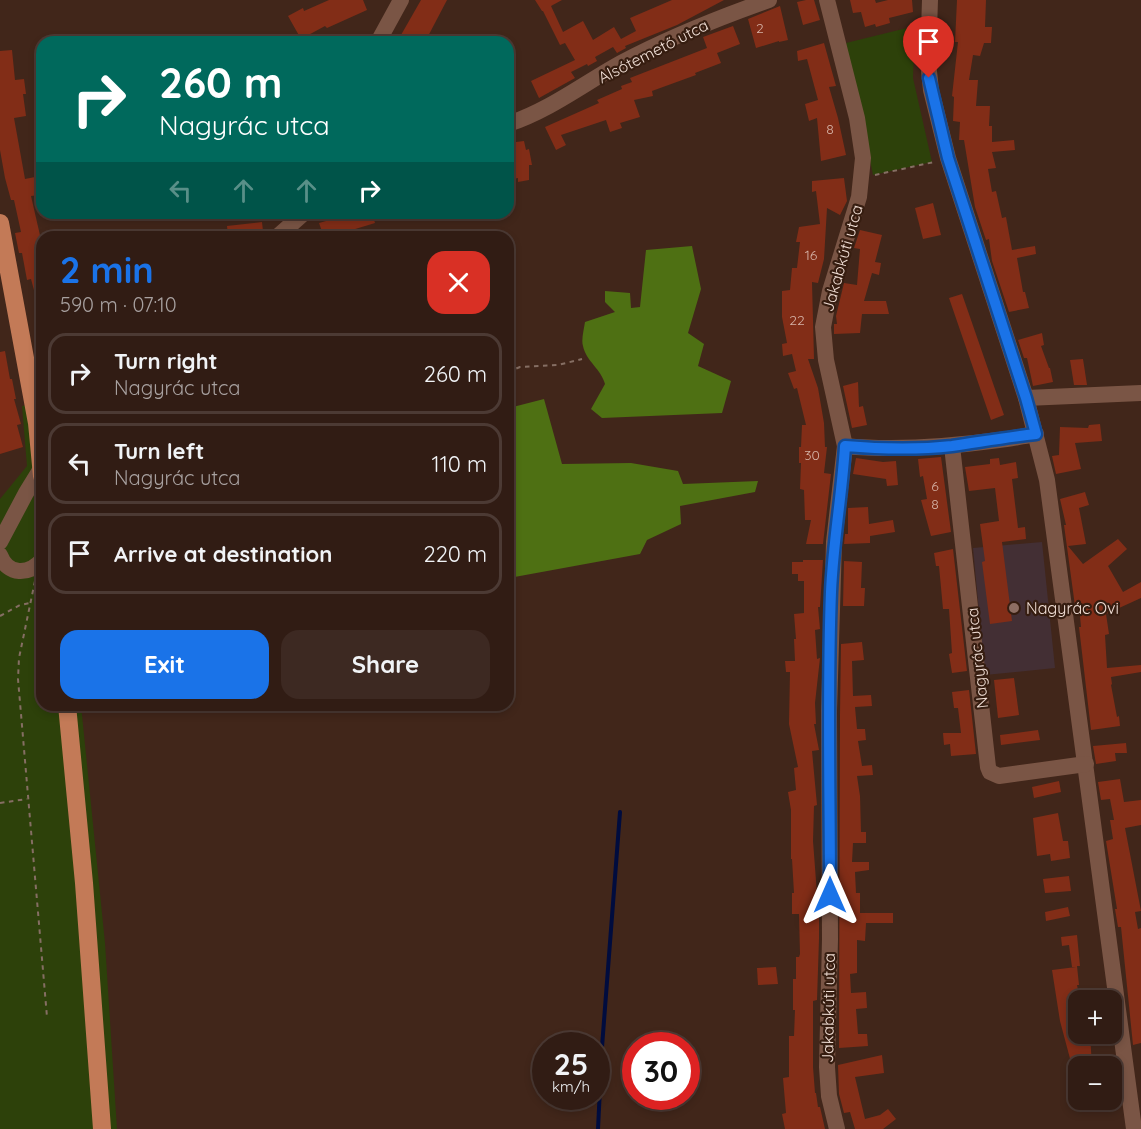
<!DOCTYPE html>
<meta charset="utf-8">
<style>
:root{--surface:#311c14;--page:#3d2922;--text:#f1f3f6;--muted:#a8a1a0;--line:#4c3a34;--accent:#1a73e8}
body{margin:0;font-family:Quicksand,sans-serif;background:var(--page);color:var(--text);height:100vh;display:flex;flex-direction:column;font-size:22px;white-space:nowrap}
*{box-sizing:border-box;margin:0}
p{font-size:20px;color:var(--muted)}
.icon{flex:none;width:33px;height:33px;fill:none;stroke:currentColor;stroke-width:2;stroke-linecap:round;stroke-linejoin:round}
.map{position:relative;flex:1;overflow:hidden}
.sheet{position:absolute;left:36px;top:231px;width:478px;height:480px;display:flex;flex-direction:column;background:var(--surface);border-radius:18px;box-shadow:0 3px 9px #0003,0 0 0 2px var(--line)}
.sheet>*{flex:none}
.hud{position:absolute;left:36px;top:36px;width:478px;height:183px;border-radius:18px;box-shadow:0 3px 9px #0003,0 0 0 2px var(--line);background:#00695c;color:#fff;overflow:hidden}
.controls{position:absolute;left:1068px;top:990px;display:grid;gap:12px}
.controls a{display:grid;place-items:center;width:54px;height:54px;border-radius:12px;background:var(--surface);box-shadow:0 3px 9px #0003,0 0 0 2px var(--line);font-size:30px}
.speed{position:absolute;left:532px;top:1032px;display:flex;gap:12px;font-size:30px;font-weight:700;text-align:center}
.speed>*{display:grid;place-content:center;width:78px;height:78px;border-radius:50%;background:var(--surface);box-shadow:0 3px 9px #0003,0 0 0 2px var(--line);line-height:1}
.speed small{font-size:15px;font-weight:400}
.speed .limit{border:9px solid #d22;background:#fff;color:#111}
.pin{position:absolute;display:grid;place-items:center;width:51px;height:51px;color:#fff;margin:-62px -26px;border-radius:50% 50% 50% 0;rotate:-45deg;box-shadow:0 0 6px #0007}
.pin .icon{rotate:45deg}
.me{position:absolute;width:66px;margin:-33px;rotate:0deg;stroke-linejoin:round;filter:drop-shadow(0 0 4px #0008)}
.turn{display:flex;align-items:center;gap:21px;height:126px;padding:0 24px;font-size:27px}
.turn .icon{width:78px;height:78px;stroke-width:2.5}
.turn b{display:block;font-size:42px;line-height:51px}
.lanes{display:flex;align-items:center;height:57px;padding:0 24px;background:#0003;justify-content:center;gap:30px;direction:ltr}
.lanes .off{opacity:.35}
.round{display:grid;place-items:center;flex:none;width:63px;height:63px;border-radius:18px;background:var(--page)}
.headline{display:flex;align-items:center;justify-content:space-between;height:102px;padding:0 24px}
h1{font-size:36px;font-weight:700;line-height:45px;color:var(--accent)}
.button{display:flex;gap:12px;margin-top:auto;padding:12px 24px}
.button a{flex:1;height:69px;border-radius:18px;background:var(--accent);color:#fff;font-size:24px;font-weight:700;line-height:69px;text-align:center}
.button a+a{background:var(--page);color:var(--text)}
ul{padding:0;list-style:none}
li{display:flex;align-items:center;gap:18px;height:81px;margin:0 12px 9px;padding:0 12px;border:3px solid var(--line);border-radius:18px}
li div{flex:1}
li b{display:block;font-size:22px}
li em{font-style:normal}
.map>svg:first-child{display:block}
.education{fill:#432f34}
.green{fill:#2d410a}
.forest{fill:#4e7013}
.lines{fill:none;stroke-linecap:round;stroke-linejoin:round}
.stream{stroke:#000c3e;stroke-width:4}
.building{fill:#822d17}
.path{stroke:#856e63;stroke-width:2;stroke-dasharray:4.5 4.5;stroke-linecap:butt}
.minor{stroke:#7a5545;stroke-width:16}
.major{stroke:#c37a57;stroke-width:18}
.route-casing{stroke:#114b97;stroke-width:15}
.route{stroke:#1a73e8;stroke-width:10}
.education-dot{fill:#8d6e63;stroke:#361d10;stroke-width:2}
.labels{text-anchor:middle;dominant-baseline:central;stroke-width:4.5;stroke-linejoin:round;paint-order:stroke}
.number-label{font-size:14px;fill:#d5b2a6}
.street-label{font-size:16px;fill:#f1dfd6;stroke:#361d10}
.poi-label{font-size:16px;fill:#f1dfd6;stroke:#361d10;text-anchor:start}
</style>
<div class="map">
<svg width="1141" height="1129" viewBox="0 0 1141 1129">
<rect width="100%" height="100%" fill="#41261a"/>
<!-- education -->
<polygon class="education" points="1042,542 1055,668 985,675 973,548"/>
<!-- green -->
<g class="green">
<polygon points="915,26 913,78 932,162 873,175 846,43"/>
<polygon points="42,403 42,705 81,705 105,943 117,1129 0,1129 0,499 27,466 22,406"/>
</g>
<!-- forest -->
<g class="forest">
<path d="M692,246L701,289L688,333L704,344L698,366L731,381L722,413L602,418L591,409L605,384C601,369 586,361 583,346C581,340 584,329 585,322L615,312L605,302V291L630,293L631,308L640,307L646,250Z"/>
<polygon points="544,399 562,464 631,463 678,471 683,484 758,481 755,492 680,506 681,524 647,540 640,554 509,578 509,408"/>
</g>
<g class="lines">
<!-- stream -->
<polyline class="stream" points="598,1129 602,1047 620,812"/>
</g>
<!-- building -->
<g class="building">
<polygon points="329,0 363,0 367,10 327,28 325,26 301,39 288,16 303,8 304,11"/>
<polygon points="421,0 447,0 425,42 397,42"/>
<polygon points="535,0 562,0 551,6 563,32 583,21 593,40 614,27 621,39 636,31 630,18 672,0 724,0 677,25 625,46 626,48 617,53 613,47 595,57 597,61 588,66 587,64 571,72 575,78 539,98 531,81 575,60 565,43 560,45 543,11 542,11"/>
<polygon points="806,0 814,0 820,20 803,25 797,2"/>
<polygon points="850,0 875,0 876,3 888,0 912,0 913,12 889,18 890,23 876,27 875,24 865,27 861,12 853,13"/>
<polygon points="957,0 986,0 985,27 992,27 991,43 984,43 980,56 973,55 969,80 978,80 976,106 990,106 989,126 992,126 992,142 1014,140 1015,150 992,152 996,168 988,169 992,192 996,191 1002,218 1006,217 1012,250 1035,246 1036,254 1017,258 1023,292 1025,292 1029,308 1009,312 992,261 989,239 986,240 975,207 964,140 959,140 960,122 953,121 954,97 952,96 958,42 955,42"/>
<polygon points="780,6 788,40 779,42 779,41 756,48 748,19"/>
<polygon points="733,26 740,44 717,53 721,63 695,73 696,75 652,91 653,96 634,100 640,117 620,123 622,128 610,132 606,120 561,135 566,145 556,150 545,127 599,103 597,100 622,89 621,86 632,82 630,78 707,48 703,37"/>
<polygon points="824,43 836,86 829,87 838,118 846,155 821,161 817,118 809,121 805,104 818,100 807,59 798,61 797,51"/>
<polygon points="12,50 15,80 24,79 26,94 23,94 26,116 14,118 25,179 35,177 39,195 31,196 42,244 42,308 39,309 31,279 27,280 22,253 19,253 15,233 21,232 14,200 11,200 5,178 0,150 0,51"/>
<polygon points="524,141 526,150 529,149 532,165 529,165 529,180 518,182 518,178 508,180 508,143"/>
<polygon points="844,178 847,201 840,215 827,208 824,259 818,283 812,282 814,359 808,359 818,388 824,423 825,447 827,447 824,473 831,474 823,544 806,544 811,520 805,520 804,490 800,489 801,463 799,463 799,447 801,447 802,425 806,425 797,388 794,389 788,373 796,371 792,354 783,356 782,344 787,343 782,317 782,291 790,290 792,268 797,268 800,242 796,242 799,227 820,224 816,191 812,192 812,181"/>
<polygon points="933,203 941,235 923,239 915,208"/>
<polygon points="354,213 372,213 375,223 352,230 354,237 324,237 319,223"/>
<polygon points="262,222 263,231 254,233 255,237 228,237 227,226"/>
<polygon points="860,230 882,235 875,262 881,263 879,275 872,273 864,301 886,301 889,314 862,314 860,333 834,334 834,324 837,324 836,316 844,283 857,285 860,249 854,248"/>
<polygon points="962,294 1004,415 991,420 949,298"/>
<polygon points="1042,333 1044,345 1041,346 1049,368 1050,368 1053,382 1033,386 1027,358 1024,358 1018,340"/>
<polygon points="5,351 10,379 12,379 16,399 14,399 21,424 17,425 23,447 0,454 0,352"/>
<polygon points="1083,359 1087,385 1074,385 1070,360"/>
<polygon points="858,382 859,407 863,406 867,425 852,428 843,386"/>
<polygon points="1100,424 1102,441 1075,443 1081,469 1056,474 1052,456 1059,455 1060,427 1088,428 1089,425"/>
<polygon points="941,457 951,532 931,536 921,500 927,499 923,476 920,477 918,459"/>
<polygon points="856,458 883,462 896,461 898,485 887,486 886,479 853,474"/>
<polygon points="999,458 1000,465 1016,462 1018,478 1012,479 1018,528 1025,527 1026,539 1002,542 1012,621 990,624 982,562 985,561 980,524 999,521 995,488 969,491 965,467 990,464 990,459"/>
<polygon points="1085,492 1089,505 1079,508 1086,544 1068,546 1083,564 1118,539 1127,549 1108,566 1123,592 1141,582 1141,598 1106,614 1109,634 1105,635 1107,668 1141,665 1141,672 1111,677 1112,684 1111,685 1117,717 1119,716 1120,726 1091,730 1079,627 1081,627 1079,605 1075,606 1064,525 1066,525 1060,499"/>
<polygon points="868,507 869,524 893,520 895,532 870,536 870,543 844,544 845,534 848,534 848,508"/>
<polygon points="953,549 967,671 952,673 949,654 952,653 949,609 943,609 939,566 936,566 934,553"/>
<polygon points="803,560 823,560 820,607 818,607 820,629 815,630 817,659 820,658 815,703 816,724 814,724 819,750 812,751 817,805 814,806 813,841 817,894 819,894 819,939 817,1000 813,1001 813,1067 815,1093 816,1093 818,1107 820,1107 825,1129 785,1129 782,1114 786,1113 783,1078 789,1077 789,1036 794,1036 795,1010 793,1010 793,979 796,979 796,957 799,957 800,954 799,914 792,914 792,893 794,893 792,859 791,859 791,810 788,792 796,790 794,768 798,767 789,724 790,672 786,672 785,661 795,661 794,639 796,639 794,614 804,613 804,581 798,581 798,574 792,574 792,562 803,562"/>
<polygon points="844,561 862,562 861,588 865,588 864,606 843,606"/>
<polygon points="862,642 864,660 852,661 853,696 871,695 872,706 855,707 857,729 865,729 866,740 858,741 862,766 872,765 873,775 857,776 860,796 861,832 866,832 866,843 853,843 852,862 869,862 869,870 855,872 856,893 860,893 860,913 893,913 893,923 866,923 865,941 857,940 857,973 850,974 851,993 866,992 867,1008 856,1009 858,1034 867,1034 868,1046 839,1048 840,714 841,644"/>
<polygon points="1014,678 1019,715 998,718 994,680"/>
<polygon points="969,690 976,754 951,756 950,744 944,745 943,733 961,733 958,708 954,708 952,692"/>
<polygon points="1038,730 1040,740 1001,745 1000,735"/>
<polygon points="1126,743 1127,753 1115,753 1116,761 1096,764 1093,746"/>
<polygon points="1120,779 1124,802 1141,800 1141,825 1125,828 1141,911 1135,912 1138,929 1141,928 1141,1043 1133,1045 1121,927 1118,927 1115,909 1117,909 1106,841 1113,839 1110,820 1114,820 1110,799 1101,800 1098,782"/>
<polygon points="1059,781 1061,792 1034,798 1032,787"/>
<polygon points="1058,813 1063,841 1068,841 1070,858 1051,861 1050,854 1037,856 1033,818"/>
<polygon points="1069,876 1071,891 1045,893 1043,879"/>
<polygon points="1068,907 1070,916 1046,921 1045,912"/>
<polygon points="1077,935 1080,966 1077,966 1079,985 1077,985 1080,1000 1078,1000 1078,1034 1090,1034 1092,1066 1072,1066 1060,1021 1052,970 1076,967 1072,967 1069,945 1062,946 1061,937"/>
<polygon points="776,967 778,984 758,985 757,968"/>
<polygon points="882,1055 884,1073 855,1077 865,1119 880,1115 888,1109 896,1119 883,1129 855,1129 850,1112 844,1113 839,1094 838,1065"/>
</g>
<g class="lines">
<!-- path -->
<g class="path">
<polyline points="875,175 934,162"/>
<polyline points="508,372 520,367 558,365 582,359"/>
<polyline points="35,581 19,658 18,679 47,1017"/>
<polyline points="0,616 20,605 30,603"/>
<polyline points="0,803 27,799"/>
</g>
<!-- minor -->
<g class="minor">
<polyline points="827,0 857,118 863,158 859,197 830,291 823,327 826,360 845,446 834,542 829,711 830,939 827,1067 829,1096 837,1129"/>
<polyline points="930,0 928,62 931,90 948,158 1026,398 1047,480 1134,1129"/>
<polyline points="378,42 401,0"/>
<path d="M508,124C550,110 583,84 621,63C668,38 718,18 769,0"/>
<polyline points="277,237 304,213"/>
<polyline points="1026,398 1141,393"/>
<path d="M845,446C897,451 947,447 999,440C1011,439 1023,436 1036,434"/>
<polyline points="952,446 988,767 990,772 999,776 1086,764"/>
<polyline points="0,542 26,493 42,467"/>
<path d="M0,555C8,576 29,575 42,560"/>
</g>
<!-- major -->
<g class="major">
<polyline points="0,223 37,423 42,476"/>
<polyline points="67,705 84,883 102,1129"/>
</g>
</g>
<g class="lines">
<defs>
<path id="route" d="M830,895C830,794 827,693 831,592C833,543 842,495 845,446C881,449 916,450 952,446C980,442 1008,437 1036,434L1026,398L948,158L929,78"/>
</defs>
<!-- route casing -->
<use href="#route" class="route-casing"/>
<!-- route -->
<use href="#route" class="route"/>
</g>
<!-- markers -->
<circle class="education-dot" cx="1014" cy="608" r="6"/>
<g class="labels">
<!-- number labels -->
<g class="number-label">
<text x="760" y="28">2</text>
<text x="830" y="129">8</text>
<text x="811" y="255">16</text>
<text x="797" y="320">22</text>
<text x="812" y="455">30</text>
<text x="935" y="486">6</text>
<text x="935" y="504">8</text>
</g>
<!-- street labels -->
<g class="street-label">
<text transform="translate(653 51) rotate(-27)">Alsótemető utca</text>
<text transform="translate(842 258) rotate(-74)">Jakabkúti utca</text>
<text transform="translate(977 658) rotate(-96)">Nagyrác utca</text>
<text transform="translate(828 1008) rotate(-89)">Jakabkúti utca</text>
</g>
<!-- poi labels -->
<g class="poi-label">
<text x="1026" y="608">Nagyrác Ovi</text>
</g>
</g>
</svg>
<div class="controls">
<a>+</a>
<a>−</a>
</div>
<div class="speed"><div>25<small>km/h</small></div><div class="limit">30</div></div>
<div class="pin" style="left:929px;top:78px;background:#d93025"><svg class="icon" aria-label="arrive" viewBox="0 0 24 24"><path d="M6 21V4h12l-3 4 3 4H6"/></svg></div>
<svg class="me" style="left:830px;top:895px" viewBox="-20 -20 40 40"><path d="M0-17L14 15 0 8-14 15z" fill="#1a73e8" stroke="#fff" stroke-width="4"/></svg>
<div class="hud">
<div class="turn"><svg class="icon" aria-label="right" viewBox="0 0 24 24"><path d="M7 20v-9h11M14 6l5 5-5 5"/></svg><div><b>260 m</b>Nagyrác utca</div></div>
<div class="lanes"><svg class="icon off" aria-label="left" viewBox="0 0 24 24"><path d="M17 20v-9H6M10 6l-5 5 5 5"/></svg><svg class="icon off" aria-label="ahead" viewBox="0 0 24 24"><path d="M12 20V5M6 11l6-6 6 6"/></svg><svg class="icon off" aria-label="ahead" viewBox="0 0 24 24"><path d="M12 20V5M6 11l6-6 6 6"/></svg><svg class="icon" aria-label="right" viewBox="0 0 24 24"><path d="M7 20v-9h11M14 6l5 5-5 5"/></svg></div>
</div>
<section class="sheet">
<div class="headline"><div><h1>2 min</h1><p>590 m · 07:10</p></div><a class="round" style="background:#d93025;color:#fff"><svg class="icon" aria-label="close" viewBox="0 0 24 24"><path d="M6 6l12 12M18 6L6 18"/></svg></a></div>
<ul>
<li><svg class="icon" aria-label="right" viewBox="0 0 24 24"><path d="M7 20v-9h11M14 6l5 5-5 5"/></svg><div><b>Turn right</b><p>Nagyrác utca</p></div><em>260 m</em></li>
<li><svg class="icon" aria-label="left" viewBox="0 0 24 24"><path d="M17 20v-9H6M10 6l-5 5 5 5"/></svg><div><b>Turn left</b><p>Nagyrác utca</p></div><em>110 m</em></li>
<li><svg class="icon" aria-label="arrive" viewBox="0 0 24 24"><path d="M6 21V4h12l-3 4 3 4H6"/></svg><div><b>Arrive at destination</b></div><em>220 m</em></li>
</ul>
<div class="button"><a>Exit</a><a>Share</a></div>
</section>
</div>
